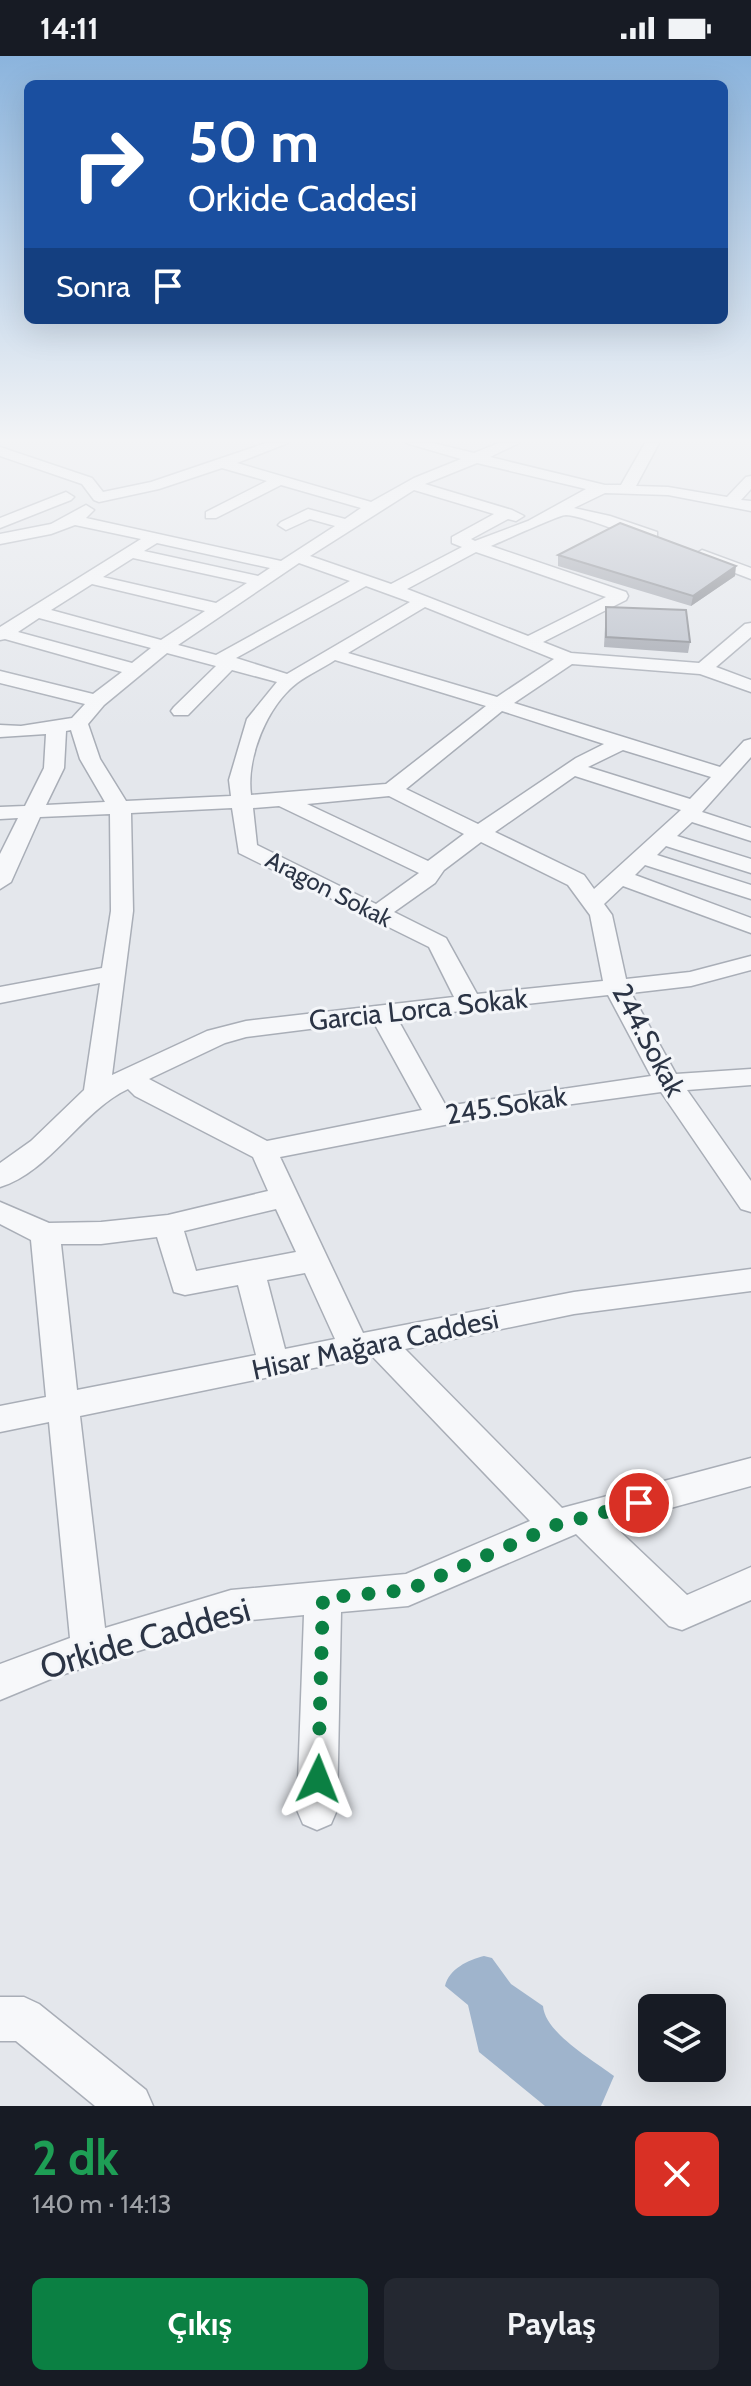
<!DOCTYPE html>
<html lang="tr">
<meta charset="utf-8">
<style>
:root{--surface:#171b24;--page:#242831;--text:#f1f3f6;--muted:#9ea1a6;--accent:#0b8043}
body{margin:0;font-family:Cabin,sans-serif;background:var(--page);color:var(--text);height:100vh;display:flex;flex-direction:column;font-size:30px;white-space:nowrap}
*{box-sizing:border-box;margin:0}
p{font-size:26px;color:var(--muted)}
.icon{flex:none;width:44px;height:44px;fill:none;stroke:currentColor;stroke-width:2;stroke-linecap:round;stroke-linejoin:round}
.map{position:relative;height:2050px;overflow:hidden}
.sheet{display:flex;flex-direction:column;background:var(--surface);flex:1}
.sheet>*{flex:none}
.banner{position:absolute;left:24px;top:24px;width:704px;height:244px;border-radius:12px;box-shadow:0 8px 32px #0002;background:#1a4fa0;color:#fff;overflow:hidden}
.buttons{position:absolute;left:638px;top:1938px;display:grid;gap:16px}
.buttons a{display:grid;place-items:center;width:88px;height:88px;border-radius:12px;background:var(--surface);box-shadow:0 8px 32px #0002;font-size:40px}
.pin{position:absolute;display:grid;place-items:center;width:68px;height:68px;color:#fff;margin:-34px;border:4px solid #fff;border-radius:50%;box-shadow:0 2px 8px #0007}
.me{position:absolute;width:88px;margin:-44px;rotate:2deg;stroke-linejoin:round;filter:drop-shadow(0 0 6px #0008)}
.turn{display:flex;align-items:center;gap:28px;height:168px;padding:0 32px;font-size:36px}
.turn .icon{width:104px;height:104px;stroke-width:2.5}
.turn b{display:block;font-size:56px;line-height:68px}
.then{display:flex;align-items:center;height:76px;padding:0 32px;background:#0003;gap:16px;font-size:30px}
.round{display:grid;place-items:center;flex:none;width:84px;height:84px;border-radius:12px;background:var(--page)}
.headline{display:flex;align-items:center;justify-content:space-between;height:136px;padding:0 32px}
h1{font-size:48px;font-weight:700;line-height:60px;color:#1e9e55}
.primary-button{display:flex;gap:16px;margin-top:auto;padding:16px 32px}
.primary-button a{flex:1;height:92px;border-radius:12px;background:var(--accent);color:#fff;font-size:32px;font-weight:700;line-height:92px;text-align:center}
.primary-button a+a{background:var(--page);color:var(--text)}
.status{display:flex;justify-content:space-between;align-items:center;height:56px;padding:0 40px;background:var(--surface);direction:ltr}
.status svg{height:22px;fill:currentColor}
.map>svg:first-child{display:block}
.water{fill:#9fb4cc}
.lines{fill:none;stroke-linecap:round;stroke-linejoin:round}
.minor-casing{stroke:#a9aeb7;stroke-width:3}
.minor{fill:#f7f8fa;fill-rule:evenodd}
.wall{fill:#a1a5ae}
.shaded-wall{fill:#83868d}
.building{fill:#bbc0ca;stroke:#83868d;stroke-width:2}
.route{stroke:#0b8043;stroke-width:14;stroke-dasharray:0 25.2}
.labels{text-anchor:middle;dominant-baseline:central;stroke-width:6;stroke-linejoin:round;paint-order:stroke}
.far-street-label{font-size:24px;fill:#2b3445;stroke:#f4f6f9}
.street-label{font-size:28px;fill:#2b3445;stroke:#f4f6f9}
.near-street-label{font-size:34px;fill:#2b3445;stroke:#f4f6f9}
</style>
<div class="status"><b>14:11</b><svg viewBox="0 0 49 12"><path d="M0 12V9h3v3zM5 12V6h3v6zM10 12V3h3v9zM15 12V0h3v12zM26 1h20v11H26zM47 4h2v5h-2z"/></svg></div>
<div class="map">
<svg width="751" height="2050" viewBox="0 0 751 2050">
<rect width="100%" height="100%" fill="#e4e7ec"/>
<!-- water -->
<path class="water" d="M484,1900L492,1902L511,1928L543,1950C545,1977 593,2004 614,2020L601,2050H545L479,1996L468,1949L445,1930C449,1913 468,1904 484,1900Z"/>
<g class="lines">
<defs>
<g id="minor">
<path d="M266,387H288L237,407L371,446L414,422L461,403L406,387H433L474,397L499,387H519L490,401L605,429H621L645,387H659L636,430L668,431L727,441L746,421L751,420V433L741,444L751,445V455L668,439L605,437L574,452L610,460L657,476V482C637,486 591,461 566,459C559,459 503,485 491,490L626,536L628,540L626,544L543,586L571,597L699,607L745,568L751,567V581L716,611L751,624V636L700,618L572,608L514,647L720,711L744,685L751,683V701L702,756L751,772V785L692,766L677,780L751,803V817L666,790L657,799L751,829V843L645,809L635,819L751,862V877L623,830L604,848L612,859L626,923L690,916L751,900V914L691,930L631,937L676,1018L751,1013V1029L687,1034L751,1125V1156L741,1153L661,1036L506,1057L280,1101L363,1277L574,1236L751,1213V1235L574,1258L405,1293L562,1452L751,1402V1430L612,1468L687,1539L751,1511V1544L682,1574L669,1570L576,1478L408,1550L341,1556L337,1754L331,1768L317,1774L303,1768L297,1754L304,1559L231,1566L58,1620L0,1644V1608L70,1582L49,1366L0,1376V1350L46,1341L31,1184L0,1168V1146L49,1167L101,1166L168,1159L268,1135L253,1101L135,1040L128,1033C81,1055 50,1116 0,1131V1107L31,1085L84,1034L100,927L0,947V931L102,912L111,855L110,758L40,761L11,826L0,833V798L18,762L0,763V751L25,750L44,712L46,678L0,681V669L21,670L72,662L85,648L0,627V615L93,638L122,616L5,583L0,584V571L141,483L75,469L51,478L0,488V478L51,468L86,449L94,454L86,462L281,505L335,470L310,463L286,474L278,469L281,466L308,453L345,463L361,452L281,429L216,462H206V456L267,425L222,412L159,433L99,446L94,444L82,428L0,400V391L92,422L103,436L151,426ZM477,407L586,433L528,465L475,485L471,483L508,463L516,465L524,460L512,454L425,428ZM414,434L494,458L452,481V487L462,491L391,528L310,500ZM157,487L270,512L258,520L144,495ZM476,496L606,541L528,580L407,533ZM133,502L247,527L216,547L103,521ZM299,507L350,525L216,599L178,589ZM92,528L205,555L161,584L51,554ZM366,530L410,546L287,618L236,602ZM425,551L554,603L497,641L348,597ZM39,562L151,592L132,607L18,576ZM167,597L216,610L174,651L171,655L174,659H188L232,614L277,626L247,663L229,724L231,740L126,745L100,703L88,668L104,649ZM335,604L486,650L386,728L251,739C246,702 267,650 297,627C309,618 323,612 335,604ZM502,655L604,688L576,702L478,768L406,733ZM71,674L80,703L105,746L46,749L64,712L66,675ZM623,694L711,721L690,743L588,711ZM575,720L681,754L594,833L584,819L495,776ZM389,740L464,778L428,805L307,748ZM279,750L419,817L376,848L257,789L253,752ZM232,752L239,797L429,891L454,941L246,965L207,975L112,1019L133,855L131,757ZM481,786L568,829L590,859L603,925L477,938L446,882L394,856L435,827L444,814ZM608,939L651,1020L446,1050L397,962ZM373,965L422,1054L267,1085L149,1023L225,987L246,981ZM276,1153L296,1196L196,1215L184,1175ZM157,1181L174,1236L185,1239L238,1229L256,1299L77,1334L61,1188H101ZM305,1217L335,1283L285,1293L267,1224ZM372,1300L530,1465L406,1518L231,1534L105,1572L80,1360Z"/>
<polygon points="66,436 74,441 71,444 0,472 0,462"/>
<polygon points="702,494 751,512 751,523 696,502 694,499"/>
<polygon points="0,1941 24,1941 39,1948 146,2034 153,2050 95,2050 16,1985 0,1985"/>
</g>
</defs>
<!-- minor casing -->
<use href="#minor" class="minor-casing"/>
<!-- minor -->
<use href="#minor" class="minor"/>
</g>
<!-- wall -->
<g class="wall">
<polygon points="558,499 735,520 691,550 558,510"/>
<polygon points="606,551 690,586 688,597 604,591"/>
</g>
<!-- shaded-wall -->
<polygon class="shaded-wall" points="736,510 735,520 691,550 693,540"/>
<!-- building -->
<g class="building">
<polygon points="620,467 736,510 693,540 558,499"/>
<polygon points="606,551 686,554 690,586 606,581"/>
</g>
<!-- sky -->
<linearGradient id="sky" x2="0" y2="1"><stop stop-color="#8bb4dd"/><stop offset="0.57" stop-color="#f3f4f6"/><stop offset="1" stop-color="#f3f4f6" stop-opacity="0"/></linearGradient>
<rect width="751" height="674" fill="url(#sky)"/>
<g class="lines">
<!-- route -->
<polyline class="route" points="318,1723 323,1542 408,1534 556,1469 639,1447"/>
</g>
<g class="labels">
<!-- far-street labels -->
<g class="far-street-label">
<text transform="translate(329 833) rotate(27)">Aragon Sokak</text>
</g>
<!-- street labels -->
<g class="street-label">
<text transform="translate(418 953) rotate(-6)">Garcia Lorca Sokak</text>
<text transform="translate(649 984) rotate(62)">244.Sokak</text>
<text transform="translate(506 1049) rotate(-9)">245.Sokak</text>
<text transform="translate(375 1288) rotate(-12)">Hisar Mağara Caddesi</text>
</g>
<!-- near-street labels -->
<g class="near-street-label">
<text transform="translate(145 1582) rotate(-16)">Orkide Caddesi</text>
</g>
</g>
</svg>
<div class="buttons">
<a><svg class="icon" aria-label="layers" viewBox="0 0 24 24"><path d="M12 4l9 5-9 5-9-5zM3 14l9 5 9-5"/></svg></a>
</div>
<div class="pin" style="left:639px;top:1447px;background:#d93025"><svg class="icon" aria-label="arrive" viewBox="0 0 24 24"><path d="M6 21V4h12l-3 4 3 4H6"/></svg></div>
<svg class="me" style="left:318px;top:1723px" viewBox="-20 -20 40 40"><path d="M0-17L14 15 0 8-14 15z" fill="#0b8043" stroke="#fff" stroke-width="4"/></svg>
<div class="banner">
<div class="turn"><svg class="icon" aria-label="right" viewBox="0 0 24 24"><path d="M7 20v-9h11M14 6l5 5-5 5"/></svg><div><b>50 m</b>Orkide Caddesi</div></div>
<div class="then">Sonra<svg class="icon" aria-label="arrive" viewBox="0 0 24 24"><path d="M6 21V4h12l-3 4 3 4H6"/></svg></div>
</div>
</div>
<section class="sheet">
<div class="headline"><div><h1>2 dk</h1><p>140 m · 14:13</p></div><a class="round" style="background:#d93025;color:#fff"><svg class="icon" aria-label="close" viewBox="0 0 24 24"><path d="M6 6l12 12M18 6L6 18"/></svg></a></div>
<div class="primary-button"><a>Çıkış</a><a>Paylaş</a></div>
</section>
